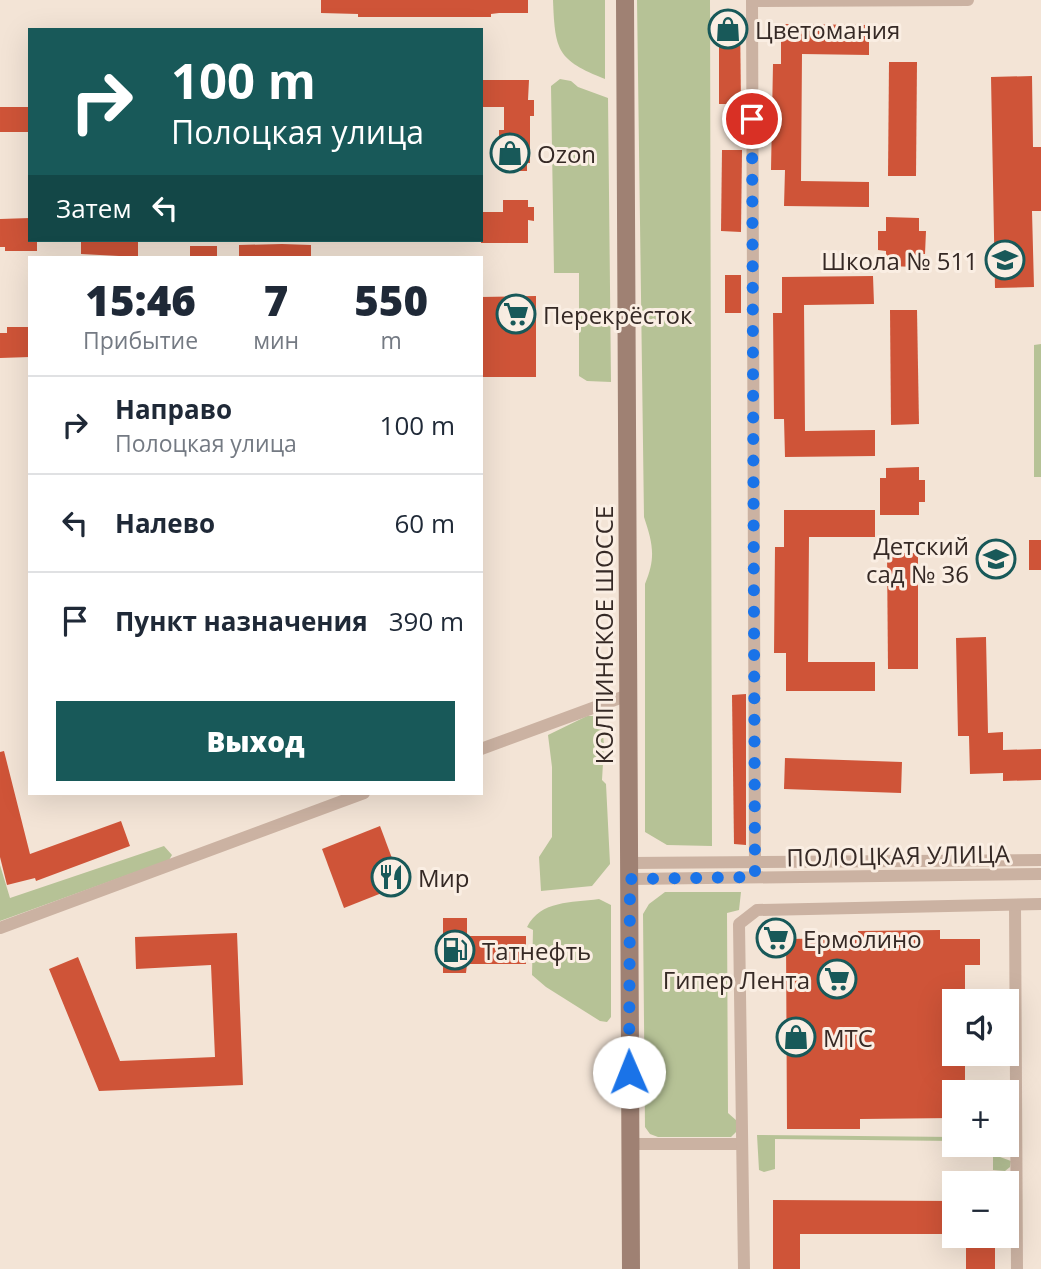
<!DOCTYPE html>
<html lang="ru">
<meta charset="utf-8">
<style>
:root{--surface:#fff;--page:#f6f6f7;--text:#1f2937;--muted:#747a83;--line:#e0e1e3;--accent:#185959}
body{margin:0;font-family:"Open Sans",sans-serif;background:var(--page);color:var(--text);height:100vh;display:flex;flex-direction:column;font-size:26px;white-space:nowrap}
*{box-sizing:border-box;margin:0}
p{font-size:23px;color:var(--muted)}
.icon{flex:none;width:38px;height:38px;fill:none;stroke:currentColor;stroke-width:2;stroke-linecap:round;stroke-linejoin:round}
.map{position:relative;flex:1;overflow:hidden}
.drawer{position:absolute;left:28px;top:256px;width:455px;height:539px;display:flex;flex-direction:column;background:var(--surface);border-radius:0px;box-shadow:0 7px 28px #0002}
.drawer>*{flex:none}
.top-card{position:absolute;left:28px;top:28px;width:455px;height:214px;border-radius:0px;box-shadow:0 7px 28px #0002;background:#185959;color:#fff;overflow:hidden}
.controls{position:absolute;left:942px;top:989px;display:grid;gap:14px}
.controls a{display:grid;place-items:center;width:77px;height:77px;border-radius:0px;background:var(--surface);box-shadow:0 7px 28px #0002;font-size:35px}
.pin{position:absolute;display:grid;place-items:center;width:60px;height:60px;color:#fff;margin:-30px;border:4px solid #fff;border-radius:50%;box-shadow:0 2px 7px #0007}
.me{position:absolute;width:77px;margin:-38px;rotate:359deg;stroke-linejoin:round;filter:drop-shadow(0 0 5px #0008)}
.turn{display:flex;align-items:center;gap:24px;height:147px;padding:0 28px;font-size:32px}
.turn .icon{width:91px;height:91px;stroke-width:2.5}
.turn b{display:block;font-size:49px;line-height:60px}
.then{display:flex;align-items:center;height:66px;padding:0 28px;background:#0003;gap:14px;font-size:26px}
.eta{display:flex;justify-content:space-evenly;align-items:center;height:119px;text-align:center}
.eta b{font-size:42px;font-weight:800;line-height:49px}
.action{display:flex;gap:14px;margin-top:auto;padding:14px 28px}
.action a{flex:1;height:80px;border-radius:0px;background:var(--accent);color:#fff;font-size:28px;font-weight:800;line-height:80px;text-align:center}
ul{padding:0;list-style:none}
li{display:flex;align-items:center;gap:21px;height:98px;padding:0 28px;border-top:2px solid var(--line)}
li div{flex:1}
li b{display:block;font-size:26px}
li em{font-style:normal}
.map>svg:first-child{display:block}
.green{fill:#b6c296}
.building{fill:#cf5438}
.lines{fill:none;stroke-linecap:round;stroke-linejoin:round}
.street{stroke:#cbb2a2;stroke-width:12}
.secondary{stroke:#9f8173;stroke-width:18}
.route{stroke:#1a73e8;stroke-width:12;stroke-dasharray:0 21.6}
.labels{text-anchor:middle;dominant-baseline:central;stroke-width:6;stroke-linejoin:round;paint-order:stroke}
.poi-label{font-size:24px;fill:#352925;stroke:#faeee3;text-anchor:start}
.street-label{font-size:24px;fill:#352925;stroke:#faeee3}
</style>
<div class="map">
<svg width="1041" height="1269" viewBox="0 0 1041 1269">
<rect width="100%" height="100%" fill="#f3e4d6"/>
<!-- green -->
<g class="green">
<path d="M553,0H605V79C557,60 555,51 553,0Z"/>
<path d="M637,0H710L712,846L667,845L645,832V584C656,558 653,544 644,517Z"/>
<polygon points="560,79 571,81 578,87 608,98 611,382 587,381 579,376 579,273 554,273 551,86"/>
<polygon points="1041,344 1041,477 1034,477 1034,345"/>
<polygon points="587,716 596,716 602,722 604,746 602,780 606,784 610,864 592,886 541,891 539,857 552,837 552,767 548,735"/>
<polygon points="164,846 172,855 169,860 0,921 0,865 10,898"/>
<polygon points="665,892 741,892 739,910 727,913 728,1113 737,1121 738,1130 731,1137 658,1137 650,1134 645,1127 643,914 649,904"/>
<path d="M599,899L611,905V1017L607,1022L600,1021L546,987L532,975L533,930L527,927C541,900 571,903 599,899Z"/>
<polygon points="757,1135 954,1137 954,1141 775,1139 775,1169 764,1172 759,1170"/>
<polygon points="993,1145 1000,1145 1000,1157 1011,1161 1010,1167 1005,1171 993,1170"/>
</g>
<!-- building -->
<g class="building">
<polygon points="321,0 528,0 528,13 499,13 491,14 491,17 358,17 358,14 321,13"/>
<polygon points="740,18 741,104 719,104 719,19"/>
<polygon points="781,24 869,25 869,55 802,54 801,181 869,182 869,207 784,206 785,170 771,170 773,64 781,64"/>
<polygon points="889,62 917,62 916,176 888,176"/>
<polygon points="1032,76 1033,147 1041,147 1041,211 1032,211 1034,287 995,288 991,77"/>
<polygon points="481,80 529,80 528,100 534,100 534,116 530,116 530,163 527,163 527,171 504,171 504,158 499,158 499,130 504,130 504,107 481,107"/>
<rect x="0" y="107" width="30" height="25"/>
<polygon points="722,150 742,150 741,232 721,231"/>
<polygon points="503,200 528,200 528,207 534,207 534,221 528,220 528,243 481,243 481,212 503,212"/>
<polygon points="886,217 919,218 919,231 926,231 925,254 918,254 918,267 886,266 886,251 878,250 878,231 886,231"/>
<polygon points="30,218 30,240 37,240 37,251 5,251 5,247 0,247 0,219"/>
<polygon points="81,240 138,240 138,257 81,254"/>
<polygon points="282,244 311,245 311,257 239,257 239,245"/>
<rect x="190" y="246" width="27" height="11"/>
<rect x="725" y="275" width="16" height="38"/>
<polygon points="873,276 874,304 804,305 805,431 875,430 875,456 785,457 784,419 774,419 773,313 782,313 782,277"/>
<polygon points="536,296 536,377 481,377 481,297"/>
<polygon points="890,310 917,310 919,424 891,425"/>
<polygon points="7,327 30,327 30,357 0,358 0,333 7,333"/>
<polygon points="919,467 919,480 925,480 925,502 919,502 919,515 880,515 880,478 886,478 886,468"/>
<polygon points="784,510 875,510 875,537 809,537 808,662 875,662 875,691 786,691 786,653 774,653 775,547 784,547"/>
<rect x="1029" y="540" width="12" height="30"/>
<polygon points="887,553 918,553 918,669 888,669"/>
<polygon points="986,637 988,733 1003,732 1003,750 1041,749 1041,780 1003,781 1003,773 970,774 969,736 958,736 956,638"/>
<polygon points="746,694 746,845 734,844 732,695"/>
<polygon points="4,751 30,854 121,821 130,846 36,881 35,878 7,885 0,857 0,752"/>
<polygon points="785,758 902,762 901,793 784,789"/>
<polygon points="380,826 402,885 344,908 322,849"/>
<polygon points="443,918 467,918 467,936 526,936 526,964 467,964 466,973 443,973"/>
<polygon points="940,930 940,939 980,939 980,965 965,965 965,1001 954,1001 954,1054 965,1054 965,1092 954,1092 954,1118 860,1119 860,1129 787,1129 786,939 858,938 858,931"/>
<polygon points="237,933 243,1085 99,1091 49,969 78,957 120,1061 215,1057 211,965 136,969 135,937"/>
<polygon points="773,1200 954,1201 954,1234 800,1234 800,1269 773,1269"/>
<rect x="966" y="1236" width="29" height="33"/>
</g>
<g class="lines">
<!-- street -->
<g class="street">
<polyline points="752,0 755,877"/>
<polyline points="752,1 968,0"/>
<polyline points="481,749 628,695"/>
<polyline points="630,863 1041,860"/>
<polyline points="630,879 1041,874"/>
<polyline points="1015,905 1017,1269"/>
<polyline points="0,928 364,793"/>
<polyline points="630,1144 742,1144"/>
<polyline points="744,1269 739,924 757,910 1041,904"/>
</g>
<!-- secondary -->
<polyline class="secondary" points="625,0 631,1269"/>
</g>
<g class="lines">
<!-- route -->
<polyline class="route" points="629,1072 630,879 755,877 752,119"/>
</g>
<!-- icons -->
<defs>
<symbol id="shop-ring" viewBox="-11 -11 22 22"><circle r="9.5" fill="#faeee3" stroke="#185959" stroke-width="1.5"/><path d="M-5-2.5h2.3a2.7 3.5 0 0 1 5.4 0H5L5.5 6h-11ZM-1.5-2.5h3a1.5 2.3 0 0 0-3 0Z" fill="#185959"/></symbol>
<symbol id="school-ring" viewBox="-11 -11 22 22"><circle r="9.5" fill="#faeee3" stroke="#185959" stroke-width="1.5"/><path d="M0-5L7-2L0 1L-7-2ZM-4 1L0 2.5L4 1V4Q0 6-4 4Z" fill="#185959"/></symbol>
<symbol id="supermarket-ring" viewBox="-11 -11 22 22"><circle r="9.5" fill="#faeee3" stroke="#185959" stroke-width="1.5"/><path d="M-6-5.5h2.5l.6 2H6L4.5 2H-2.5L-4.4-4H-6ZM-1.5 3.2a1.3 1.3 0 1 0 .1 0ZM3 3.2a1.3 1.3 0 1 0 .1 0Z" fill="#185959"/></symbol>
<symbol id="restaurant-ring" viewBox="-11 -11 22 22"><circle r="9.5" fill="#faeee3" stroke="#185959" stroke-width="1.5"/><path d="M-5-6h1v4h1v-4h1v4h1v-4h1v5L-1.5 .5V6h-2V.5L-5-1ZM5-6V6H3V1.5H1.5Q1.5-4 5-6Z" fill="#185959"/></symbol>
<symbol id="fuel-ring" viewBox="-11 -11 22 22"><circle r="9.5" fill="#faeee3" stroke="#185959" stroke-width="1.5"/><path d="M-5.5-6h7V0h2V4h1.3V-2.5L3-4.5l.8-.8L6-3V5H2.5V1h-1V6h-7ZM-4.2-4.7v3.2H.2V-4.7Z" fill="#185959"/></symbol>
</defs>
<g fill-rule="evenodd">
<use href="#shop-ring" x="706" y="7" width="44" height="44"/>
<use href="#shop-ring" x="488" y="131" width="44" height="44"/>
<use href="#school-ring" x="983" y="238" width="44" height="44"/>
<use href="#supermarket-ring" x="494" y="292" width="44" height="44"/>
<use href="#school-ring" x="974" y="537" width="44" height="44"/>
<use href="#restaurant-ring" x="369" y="855" width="44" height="44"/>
<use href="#supermarket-ring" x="754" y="916" width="44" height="44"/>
<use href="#fuel-ring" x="433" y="928" width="44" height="44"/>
<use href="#supermarket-ring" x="815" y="957" width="44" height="44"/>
<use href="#shop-ring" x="774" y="1015" width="44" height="44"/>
</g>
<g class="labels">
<!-- poi labels -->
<g class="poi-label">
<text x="755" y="29">Цветомания</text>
<text x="537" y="153">Ozon</text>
<text x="978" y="260" text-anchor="end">Школа № 511</text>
<text x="543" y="314">Перекрёсток</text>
<text x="969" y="545" text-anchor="end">Детский<tspan x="969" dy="28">сад № 36</tspan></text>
<text x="418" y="877">Мир</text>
<text x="803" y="938">Ермолино</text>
<text x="482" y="950">Татнефть</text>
<text x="810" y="979" text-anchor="end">Гипер Лента</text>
<text x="823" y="1037">МТС</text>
</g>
<!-- street labels -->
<g class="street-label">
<text transform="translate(603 635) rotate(-90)">КОЛПИНСКОЕ ШОССЕ</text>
<text transform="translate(898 855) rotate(-1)">ПОЛОЦКАЯ УЛИЦА</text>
</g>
</g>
</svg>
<div class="controls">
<a><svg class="icon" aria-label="sound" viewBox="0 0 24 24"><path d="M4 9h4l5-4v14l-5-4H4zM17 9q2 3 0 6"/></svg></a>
<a>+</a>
<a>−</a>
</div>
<div class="pin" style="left:752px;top:119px;background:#d93025"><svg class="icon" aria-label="arrive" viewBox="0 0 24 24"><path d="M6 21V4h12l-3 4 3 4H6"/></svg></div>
<svg class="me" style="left:629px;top:1072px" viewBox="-20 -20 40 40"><circle r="19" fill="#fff"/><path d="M0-13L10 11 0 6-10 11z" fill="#1a73e8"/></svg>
<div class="top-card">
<div class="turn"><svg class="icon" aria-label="right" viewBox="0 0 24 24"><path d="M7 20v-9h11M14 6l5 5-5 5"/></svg><div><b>100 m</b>Полоцкая улица</div></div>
<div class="then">Затем<svg class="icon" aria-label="left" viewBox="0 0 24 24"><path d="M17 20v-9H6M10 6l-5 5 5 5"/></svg></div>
</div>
<section class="drawer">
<div class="eta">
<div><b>15:46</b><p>Прибытие</p></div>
<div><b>7</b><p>мин</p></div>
<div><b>550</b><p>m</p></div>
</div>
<ul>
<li><svg class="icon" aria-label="right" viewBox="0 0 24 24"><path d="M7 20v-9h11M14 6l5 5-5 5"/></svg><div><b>Направо</b><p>Полоцкая улица</p></div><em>100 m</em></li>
<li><svg class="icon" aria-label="left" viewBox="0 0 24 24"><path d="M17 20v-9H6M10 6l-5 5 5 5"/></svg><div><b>Налево</b></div><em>60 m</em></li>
<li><svg class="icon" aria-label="arrive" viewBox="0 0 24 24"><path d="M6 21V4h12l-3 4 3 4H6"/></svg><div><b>Пункт назначения</b></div><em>390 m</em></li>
</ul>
<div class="action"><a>Выход</a></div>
</section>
</div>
